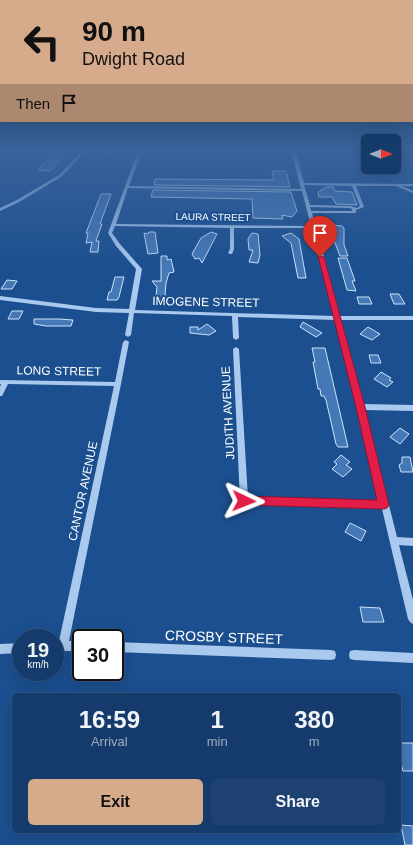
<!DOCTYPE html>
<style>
:root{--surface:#143b6b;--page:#1d4271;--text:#f1f3f6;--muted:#9dadc1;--line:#33557e;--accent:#d6ab8b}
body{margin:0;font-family:Helvetica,sans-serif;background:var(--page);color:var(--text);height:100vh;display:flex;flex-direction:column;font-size:15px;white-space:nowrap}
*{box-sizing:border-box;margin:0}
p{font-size:13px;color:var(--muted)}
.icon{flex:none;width:22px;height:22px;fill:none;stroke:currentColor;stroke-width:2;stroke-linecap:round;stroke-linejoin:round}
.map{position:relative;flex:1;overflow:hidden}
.sheet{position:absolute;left:12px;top:693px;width:389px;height:140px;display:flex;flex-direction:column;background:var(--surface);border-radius:6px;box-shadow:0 4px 16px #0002,0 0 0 1px var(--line)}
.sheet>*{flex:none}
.banner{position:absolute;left:0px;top:0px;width:413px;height:122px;box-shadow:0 4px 16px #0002,0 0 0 1px var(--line);background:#d6ab8b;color:#111;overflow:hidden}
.needle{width:26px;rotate:90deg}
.buttons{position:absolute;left:361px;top:134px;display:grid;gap:8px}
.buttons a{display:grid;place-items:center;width:40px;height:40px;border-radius:6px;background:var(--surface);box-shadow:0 4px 16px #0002,0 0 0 1px var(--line);font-size:20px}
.speed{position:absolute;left:12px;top:629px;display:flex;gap:8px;font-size:20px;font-weight:700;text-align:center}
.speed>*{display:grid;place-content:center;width:52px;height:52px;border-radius:50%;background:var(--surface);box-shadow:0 4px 16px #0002,0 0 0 1px var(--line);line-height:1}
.speed small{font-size:10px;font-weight:400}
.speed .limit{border:2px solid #111;border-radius:6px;background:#fff;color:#111}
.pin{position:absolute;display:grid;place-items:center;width:34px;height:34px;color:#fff;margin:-41px -17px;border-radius:50% 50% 50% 0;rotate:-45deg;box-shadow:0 0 4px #0007}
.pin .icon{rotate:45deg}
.me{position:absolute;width:44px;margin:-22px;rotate:92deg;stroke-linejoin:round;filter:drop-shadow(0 0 3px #0008)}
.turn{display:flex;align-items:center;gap:14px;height:84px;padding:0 16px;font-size:18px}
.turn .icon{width:52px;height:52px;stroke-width:2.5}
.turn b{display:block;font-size:28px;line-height:34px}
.then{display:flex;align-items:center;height:38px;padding:0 16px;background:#0003;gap:8px;font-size:15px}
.eta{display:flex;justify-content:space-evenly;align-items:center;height:68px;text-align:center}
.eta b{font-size:24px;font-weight:800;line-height:28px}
.action{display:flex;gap:8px;margin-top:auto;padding:8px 16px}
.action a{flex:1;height:46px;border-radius:6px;background:var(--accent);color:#111;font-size:16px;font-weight:800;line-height:46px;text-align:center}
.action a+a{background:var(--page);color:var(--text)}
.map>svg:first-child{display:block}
.building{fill:#4478b7;stroke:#cfe3fa}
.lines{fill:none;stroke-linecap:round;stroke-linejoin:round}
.minor{fill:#a9c9ee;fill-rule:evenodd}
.route{fill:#e11d48;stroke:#92132f}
.labels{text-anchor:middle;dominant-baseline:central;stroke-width:4;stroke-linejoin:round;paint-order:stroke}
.far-street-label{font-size:10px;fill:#fff;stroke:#1b4f8f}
.street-label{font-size:12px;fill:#fff;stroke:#1b4f8f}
.near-street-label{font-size:14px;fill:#fff;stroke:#1b4f8f}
</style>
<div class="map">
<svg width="413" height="845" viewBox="0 0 413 845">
<rect width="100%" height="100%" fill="#1b4f8f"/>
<!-- building -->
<g class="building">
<polygon points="55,150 68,150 50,171 38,170"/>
<polygon points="272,171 286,171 290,187 154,185 155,179 274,180"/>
<polygon points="327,187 333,187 335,191 352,192 357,205 336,204 332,197 319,197 318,192"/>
<polygon points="153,190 291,192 297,211 292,217 282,215 283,219 253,218 252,199 151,197"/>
<polygon points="101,194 111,194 100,224 102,224 96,241 99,241 98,252 90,252 92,242 86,243 88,233 86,233"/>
<polygon points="331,225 342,226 344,228 344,245 348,256 340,256 329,227 332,228"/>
<polygon points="149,232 155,232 158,253 148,254 144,233 148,234"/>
<polygon points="211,232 217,234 202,263 199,258 195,259 192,254 201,238"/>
<polygon points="252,233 258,234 260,255 258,263 249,262 253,250 249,250 248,239"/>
<polygon points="291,233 299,239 306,278 298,278 291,243 282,236"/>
<polygon points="161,256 167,256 167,260 171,259 174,272 169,273 166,283 165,295 169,298 162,301 156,296 157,287 152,281 161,281"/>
<polygon points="338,258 347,258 355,281 352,281 356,291 347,290"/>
<polygon points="115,277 124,277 119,297 117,300 107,300 109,292 111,292"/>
<polygon points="7,280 17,281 12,289 1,289"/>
<polygon points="390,294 399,294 405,304 394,304"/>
<polygon points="357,297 369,297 372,304 359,304"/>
<polygon points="12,311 23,311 19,319 8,319"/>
<polygon points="34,319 59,319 73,320 71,326 46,326 34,324"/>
<polygon points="303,322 322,333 316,337 300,327"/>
<polygon points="207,324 216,331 209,335 190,333 190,327 198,327 198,330"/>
<polygon points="368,327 380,334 372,340 360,334"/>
<polygon points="312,348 325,348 348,447 338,447 336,444 326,400 324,396 321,396 320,389 318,389 313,362 315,362"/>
<polygon points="369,355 378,355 381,363 371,363"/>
<polygon points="381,372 391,378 389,380 393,382 387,387 374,379"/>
<polygon points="400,428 409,434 400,444 390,437"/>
<polygon points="341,455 350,462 346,465 352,469 343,477 332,469 337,464 334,462"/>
<polygon points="402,457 410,457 413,472 401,472 399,465 402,463"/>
<polygon points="350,523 366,531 361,541 345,532"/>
<polygon points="360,607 380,608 384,622 363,622"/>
<polygon points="399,743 413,743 413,771 403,771 399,756"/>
<polygon points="401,825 413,826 413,845 405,845"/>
</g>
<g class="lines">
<!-- minor -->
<g class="minor">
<polygon points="83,150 87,150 61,177 19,202 0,211 0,208 17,200 59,175"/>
<polygon points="106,150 110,150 104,158 102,158"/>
<path d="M131,150H153L142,151L129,186L301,189L291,150H295L304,183L413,184V186H402L413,191V193L396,186H356L364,207L356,210V213H312L340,316H413V320H341L364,404L413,405V411L365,410L397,537L413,538V546L399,545L413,600V624L410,622L408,619L382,509L244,505L241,504L240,501L233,349L236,347L239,349L248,498L380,501L335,320L238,317L239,338L236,340L233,338L232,316L134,313L131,335L128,337L125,335L129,313L96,312L0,300V296L96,308L129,309L136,269L116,246L108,233L138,151ZM304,185L352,186L360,206L357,208L350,206L310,205ZM128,188L302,191L311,226L116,224ZM310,207L350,208L352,209V211H311ZM115,226L230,228V249L228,253L230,254H232L234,249V228H311L334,316L135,310L142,269L120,244L112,233Z"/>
<polygon points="126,340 129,342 121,384 69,641 81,641 81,651 55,651 55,641 59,641 114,386 8,384 2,396 0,396 0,387 1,384 0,384 0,380 115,382 123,342"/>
<polygon points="115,642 331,650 335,651 336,655 335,659 331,660 115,652"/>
<polygon points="21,643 21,653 0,654 0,644"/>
<polygon points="354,650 413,653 413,663 354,660 350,659 349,655 350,651"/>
</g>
</g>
<!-- sky -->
<linearGradient id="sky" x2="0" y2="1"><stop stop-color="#0f2b4f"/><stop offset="0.56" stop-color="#39639b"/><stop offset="1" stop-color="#39639b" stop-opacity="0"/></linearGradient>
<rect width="413" height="269" fill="url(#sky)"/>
<!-- route -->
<polygon class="route" points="318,256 324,257 365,407 389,505 387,508 384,509 244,505 241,504 239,501 241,497 244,496 377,500 356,407"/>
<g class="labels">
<!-- far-street labels -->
<g class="far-street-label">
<text transform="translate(213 217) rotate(1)">LAURA STREET</text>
</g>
<!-- street labels -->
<g class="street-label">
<text transform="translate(206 302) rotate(1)">IMOGENE STREET</text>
<text transform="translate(59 371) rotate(1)">LONG STREET</text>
<text transform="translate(228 413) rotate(-93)">JUDITH AVENUE</text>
<text transform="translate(83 491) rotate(-78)">CANTOR AVENUE</text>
</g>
<!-- near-street labels -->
<g class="near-street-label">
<text transform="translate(224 637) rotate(2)">CROSBY STREET</text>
</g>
</g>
</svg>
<div class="buttons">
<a><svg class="needle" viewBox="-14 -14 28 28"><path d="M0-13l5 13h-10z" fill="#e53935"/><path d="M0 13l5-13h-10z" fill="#9dadc1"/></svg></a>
</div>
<div class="speed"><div>19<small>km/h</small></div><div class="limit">30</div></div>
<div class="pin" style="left:320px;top:257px;background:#d93025"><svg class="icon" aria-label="arrive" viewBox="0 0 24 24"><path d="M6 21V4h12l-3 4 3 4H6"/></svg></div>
<svg class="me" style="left:244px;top:501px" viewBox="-20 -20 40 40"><path d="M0-17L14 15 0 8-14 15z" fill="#e11d48" stroke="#fff" stroke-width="4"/></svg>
<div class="banner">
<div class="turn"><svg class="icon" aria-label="left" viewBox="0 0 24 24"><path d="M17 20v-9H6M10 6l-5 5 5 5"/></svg><div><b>90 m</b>Dwight Road</div></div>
<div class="then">Then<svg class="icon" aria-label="arrive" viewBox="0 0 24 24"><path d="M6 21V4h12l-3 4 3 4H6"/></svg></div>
</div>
<section class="sheet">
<div class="eta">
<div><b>16:59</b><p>Arrival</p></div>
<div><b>1</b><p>min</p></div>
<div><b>380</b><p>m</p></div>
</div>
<div class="action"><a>Exit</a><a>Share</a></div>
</section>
</div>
